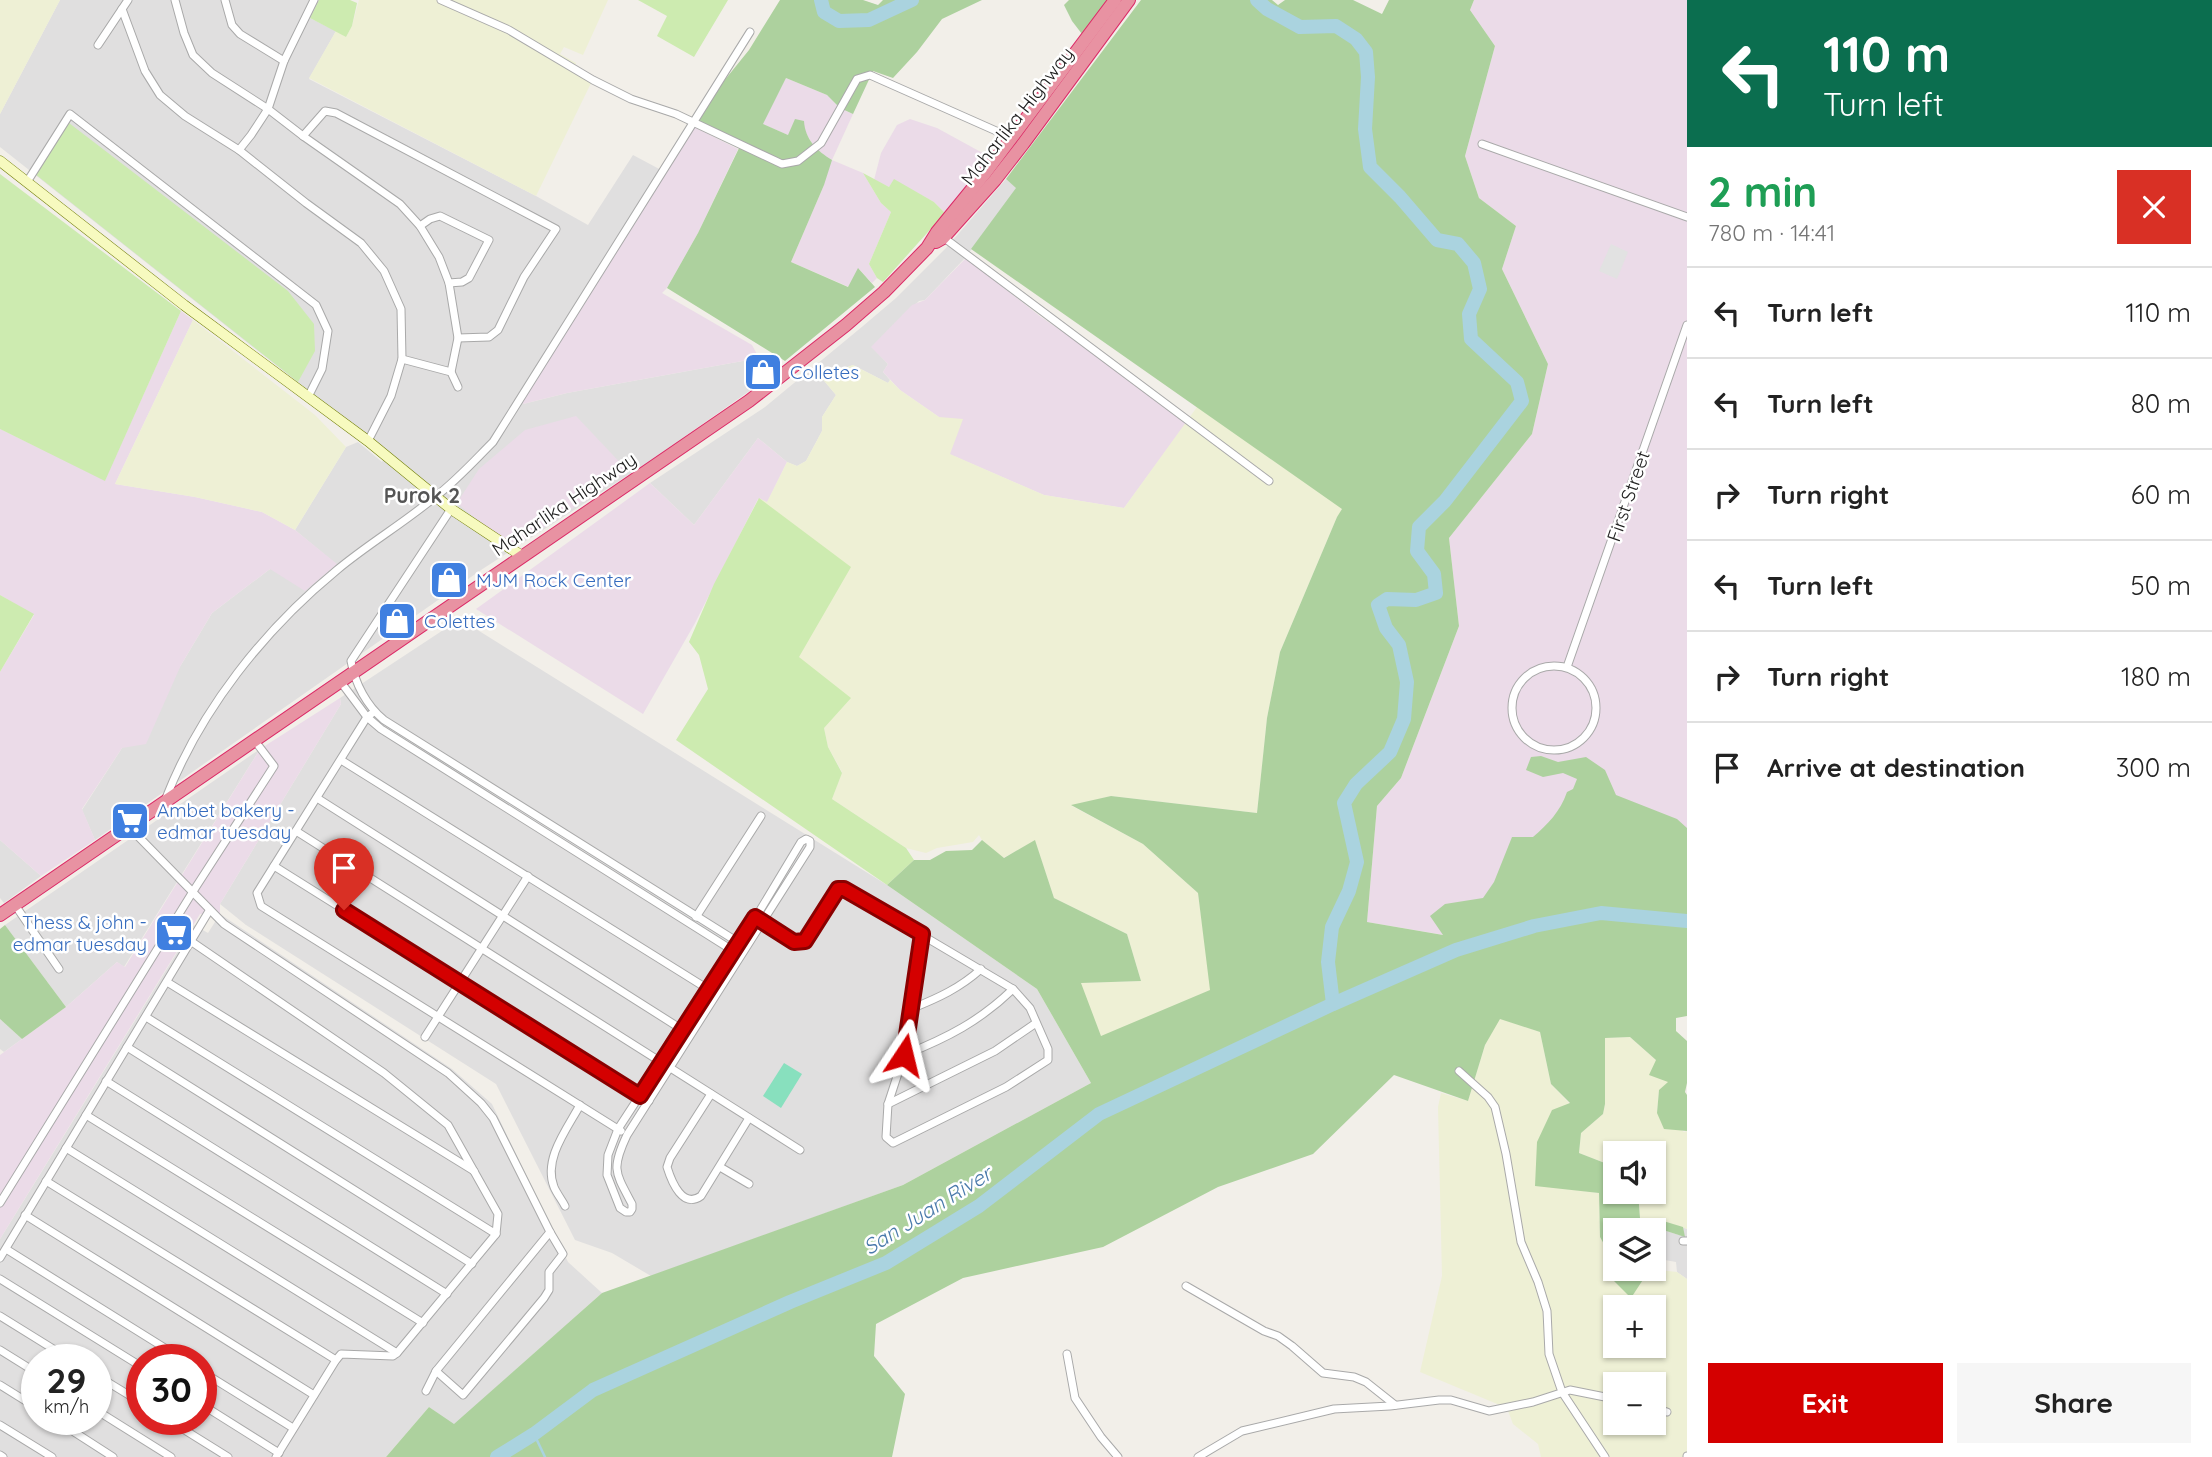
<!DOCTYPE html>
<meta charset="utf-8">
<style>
:root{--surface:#fff;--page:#f6f6f6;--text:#222;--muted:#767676;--line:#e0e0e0;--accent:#d40000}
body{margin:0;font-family:Quicksand,sans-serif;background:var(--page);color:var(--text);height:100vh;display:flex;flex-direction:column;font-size:26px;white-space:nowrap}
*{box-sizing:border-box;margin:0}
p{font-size:23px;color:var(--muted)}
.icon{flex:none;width:38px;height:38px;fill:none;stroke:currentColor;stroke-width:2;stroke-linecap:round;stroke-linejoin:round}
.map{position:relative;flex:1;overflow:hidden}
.side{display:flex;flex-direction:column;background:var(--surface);width:525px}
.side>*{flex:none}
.top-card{background:#0b6e4f;color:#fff;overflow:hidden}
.fabs{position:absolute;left:1603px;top:1141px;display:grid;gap:14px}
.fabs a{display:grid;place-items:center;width:63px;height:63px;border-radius:0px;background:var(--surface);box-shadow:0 2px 5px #0004;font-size:35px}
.speed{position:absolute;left:21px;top:1344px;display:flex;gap:14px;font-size:35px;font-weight:700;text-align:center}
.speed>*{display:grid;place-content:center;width:91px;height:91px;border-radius:50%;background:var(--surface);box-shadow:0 2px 5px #0004;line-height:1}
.speed small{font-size:18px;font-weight:400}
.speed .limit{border:10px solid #d22;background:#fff;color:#111}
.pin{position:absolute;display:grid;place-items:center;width:60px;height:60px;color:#fff;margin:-72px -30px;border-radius:50% 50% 50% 0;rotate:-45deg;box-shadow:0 0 7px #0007}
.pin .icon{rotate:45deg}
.me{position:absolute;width:77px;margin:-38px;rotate:10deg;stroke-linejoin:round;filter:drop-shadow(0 0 5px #0008)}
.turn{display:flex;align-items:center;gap:24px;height:147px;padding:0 21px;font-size:32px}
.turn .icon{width:91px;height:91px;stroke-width:2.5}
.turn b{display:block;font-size:49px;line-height:60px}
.round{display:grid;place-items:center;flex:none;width:74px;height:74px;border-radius:0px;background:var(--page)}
.headline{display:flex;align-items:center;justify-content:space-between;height:119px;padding:0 21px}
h1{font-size:42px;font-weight:700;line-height:52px;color:#1e9e55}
.cta{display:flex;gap:14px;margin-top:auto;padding:14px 21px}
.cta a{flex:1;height:80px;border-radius:0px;background:var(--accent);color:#fff;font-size:28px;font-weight:700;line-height:80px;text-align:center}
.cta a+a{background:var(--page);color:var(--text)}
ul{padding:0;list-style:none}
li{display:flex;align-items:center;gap:21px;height:91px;padding:0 21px;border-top:2px solid var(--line)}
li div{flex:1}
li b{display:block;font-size:26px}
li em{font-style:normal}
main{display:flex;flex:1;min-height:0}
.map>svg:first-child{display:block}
.residential{fill:#e0dfdf;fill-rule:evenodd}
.industrial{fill:#ebdbe8}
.farmland{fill:#eef0d5;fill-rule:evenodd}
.grass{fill:#cdebb0}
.forest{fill:#add19e}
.pitch{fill:#88e0be}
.parking{fill:#e2e2e2}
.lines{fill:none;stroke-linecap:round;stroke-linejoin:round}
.stream{stroke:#aad3df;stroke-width:2.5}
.river{stroke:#aad3df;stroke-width:14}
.street-casing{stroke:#a9a9a9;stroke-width:9}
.secondary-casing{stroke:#707d05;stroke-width:11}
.highway-casing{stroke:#dc2a67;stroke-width:14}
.street{stroke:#fff;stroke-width:7}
.secondary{stroke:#f7fabf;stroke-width:10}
.highway{stroke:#e892a2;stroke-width:12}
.route-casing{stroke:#8a0000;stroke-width:18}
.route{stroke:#d40000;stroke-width:12}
.labels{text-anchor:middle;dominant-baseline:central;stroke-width:5;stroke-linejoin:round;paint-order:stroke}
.street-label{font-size:19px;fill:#222;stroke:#fff}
.shop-label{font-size:19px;fill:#366cbe;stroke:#fff;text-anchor:start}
.neighbourhood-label{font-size:21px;font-weight:bold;fill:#555;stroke:#fff}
.water-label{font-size:21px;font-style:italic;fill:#4a7aab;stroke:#fff}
</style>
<main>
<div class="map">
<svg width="1687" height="1457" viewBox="0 0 1687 1457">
<rect width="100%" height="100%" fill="#f2efe9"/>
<!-- residential -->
<g class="residential">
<polygon points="60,0 319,0 310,18 336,31 309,79 536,196 588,225 633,155 663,171 523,404 567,393 759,358 772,375 650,461 481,570 95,840 82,810 122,748 181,665 212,613 270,569 336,564 295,530 346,447 358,442 382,462 387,453 0,147 0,114"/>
<polygon points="1006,179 1017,188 965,258 925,300 919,301 872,347 888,364 883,372 890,380 888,383 853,365 821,377 836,395 822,417 822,431 806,461 797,466 787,462 758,438 694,525 650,483 765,407 863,326 896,298 946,248"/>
<polygon points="460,619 887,885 1037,989 1091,1083 903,1185 651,1276 612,1253 575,1240 496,1084 246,925 220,904 341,704 340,698"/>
<polygon points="260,749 124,967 117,962 66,1007 5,925"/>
<polygon points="0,840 41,876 4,903 0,898"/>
<path d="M220,914L452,1069L492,1104L568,1262L602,1293L454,1425L429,1407L386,1457H0V1239L194,925L208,933ZM37,1360H96V1419H37ZM142,1360H201V1419H142Z"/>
<polygon points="0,1019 22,1039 4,1052 0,1049"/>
<polygon points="1683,1227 1687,1229 1687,1279 1677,1272 1676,1262 1654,1258 1654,1230 1646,1230 1660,1229 1679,1235"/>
</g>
<!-- industrial -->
<g class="industrial">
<polygon points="1474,0 1687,0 1687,901 1444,935 1367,922 1377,806 1401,778 1459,626 1449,538 1532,434 1548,364 1502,269 1516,226 1479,198 1465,156 1495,46 1470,10"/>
<polygon points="786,78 827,95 840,108 853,114 832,160 863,173 881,203 891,212 869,264 877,278 872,283 859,269 849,287 791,262 824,185 817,151 804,130 788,135 762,124"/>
<polygon points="910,119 937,128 990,157 972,183 945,213 934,202 894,180 889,187 874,180 881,153 897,125"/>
<polygon points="692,126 738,149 698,233 667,288 662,293 752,345 759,358 567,393 523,404 522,399"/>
<polygon points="966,258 1041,317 1190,418 1124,508 1044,495 949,454 939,417 900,390 883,372 888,364 871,347 912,305 925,300"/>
<polygon points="181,311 193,320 115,484 195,497 262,512 295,530 337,564 305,591 270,569 212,613 181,665 146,744 122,748 82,809 95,840 41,876 0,840 0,672 34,615 0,595 0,429 105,480"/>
<polygon points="576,416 628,471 516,546 505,543 457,503 479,469 525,430"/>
<polygon points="758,438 787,462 767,503 758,499 695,623 643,714 476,609 650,483 694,525"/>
<polygon points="340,698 341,704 220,904 220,914 200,914 0,1239 0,1055 66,1007 117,962 125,967 260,749"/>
</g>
<!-- farmland -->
<g class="farmland">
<polygon points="0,0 60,0 0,114"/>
<polygon points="359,0 608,0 583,55 564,47 560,54 576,63 575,67 594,77 536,196 309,78 336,31 346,37 352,26"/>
<polygon points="193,320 315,415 346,447 295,530 262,512 195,497 115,484"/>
<polygon points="853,365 888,383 890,380 900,390 939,417 963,419 950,454 1044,495 1124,508 1197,407 1343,509 1337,517 1280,652 1267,718 1257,813 1111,796 1072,806 1143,844 1198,893 1211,990 1101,1037 1080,983 1141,981 1127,934 1054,898 1035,841 1003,858 982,840 979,835 973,842 937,848 926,853 906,848 832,799 842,772 828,747 824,728 799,657 759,498 767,502 787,462 797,466 806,461 822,431 822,417 836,395 820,376"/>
<path d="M1499,1018L1540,1032L1551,1084L1570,1104L1536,1185L1599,1193L1600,1237L1615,1264L1612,1279L1631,1297L1650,1269L1677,1272L1687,1279V1457H1541L1538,1444L1513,1424L1507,1408L1420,1372L1442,1276L1438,1107L1441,1093L1468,1101L1485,1045ZM1615,1307H1654V1346H1615ZM1615,1384H1654V1423H1615Z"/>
<polygon points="1630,1037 1656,1060 1669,1082 1659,1090 1657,1113 1684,1132 1687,1131 1687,1229 1660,1220 1640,1218 1638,1192 1654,1192 1654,1153 1615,1153 1615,1167 1579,1153 1581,1133 1603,1114 1605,1104 1604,1038"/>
</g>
<!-- grass -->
<g class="grass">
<polygon points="319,0 350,0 357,3 352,26 346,37 310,18"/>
<polygon points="638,0 728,0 694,57 657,36 667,16"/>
<polygon points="69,123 288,291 314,324 315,351 298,382 35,174"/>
<polygon points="863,173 889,187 894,179 934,202 945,213 883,282 877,278 869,264 891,212 881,203"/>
<polygon points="0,174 181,311 105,481 0,429"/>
<polygon points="759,498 851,567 799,657 851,698 824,728 828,747 842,773 832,799 906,848 914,860 887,885 676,740 708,689 699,655 689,642 714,584"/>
<polygon points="0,595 34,614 0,672"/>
</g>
<!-- forest -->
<g class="forest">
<path d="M780,0H863L878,5L883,0H982L942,19L917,52L893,78L873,71L853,114L840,108L827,95L786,78L763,124L788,135L795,119L804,121C805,139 817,151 832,160L824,185L791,262L848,287L858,268L875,287L785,361L667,288L698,233L741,144L697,123L715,92L749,50Z"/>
<polygon points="1069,0 1107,0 1082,34 1072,21 1064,5"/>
<path d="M1141,0H1272L1278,5L1285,0H1353L1382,14L1389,0H1474L1470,10L1495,46L1465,156L1479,198L1516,226L1502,269L1548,364L1532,434L1449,538L1459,626L1401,778L1377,806L1367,922L1443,935L1430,916L1445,904L1483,898L1494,882L1512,837H1533C1548,824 1560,812 1567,792L1573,789L1577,779L1563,773L1543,777L1526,770L1531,757L1541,756L1558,762L1586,757L1605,770L1616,795L1677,819L1687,828V1016L1676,1018V1031L1687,1041V1083L1685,1092L1687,1095V1131L1664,1129L1657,1113L1659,1090L1668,1082L1649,1075L1656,1060L1630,1037L1605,1038V1104L1603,1114L1581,1133L1579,1153L1615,1167V1192H1638L1640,1218L1660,1220L1683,1227L1685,1237L1660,1229L1615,1230V1269H1650L1631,1298L1612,1279L1615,1264L1600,1237L1599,1193L1535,1186L1537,1142L1552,1110L1570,1103L1551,1084L1540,1032L1500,1019L1485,1045L1468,1101L1394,1075L1313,1154L1218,1187L1103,1247L963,1278L876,1324L874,1356L905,1394L892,1457H386L429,1407L454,1424L602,1293L903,1185L1091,1083L1037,989L887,885L914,860H930L946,851L972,850L982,840L1004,858L1035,840L1054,898L1127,934L1141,981L1081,983L1101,1036L1210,990L1198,893L1143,844L1071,805L1111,796L1257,813L1267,718L1280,652L1337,517L1342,509L971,249L1016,188L1006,179Z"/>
<polygon points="5,925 66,1007 22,1039 0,1019 0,929"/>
</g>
<!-- pitch -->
<polygon class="pitch" points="784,1063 802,1074 781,1108 763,1096"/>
<!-- parking -->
<polygon class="parking" points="1611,244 1628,252 1617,279 1599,271"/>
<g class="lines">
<!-- stream -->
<polyline class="stream" points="534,1434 545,1457"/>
<!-- river -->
<g class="river">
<polyline points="821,0 824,12 839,21 869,20 912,0"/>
<polyline points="1257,0 1267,9 1300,27 1336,26 1356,39 1366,52 1368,77 1365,129 1370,167 1400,197 1437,240 1458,244 1474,263 1480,289 1469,314 1471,339 1517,382 1522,401 1445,501 1419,527 1417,551 1434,574 1436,593 1416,600 1387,599 1378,605 1386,628 1399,645 1407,682 1404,719 1390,752 1356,784 1344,803 1357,862 1349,891 1332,927 1328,962 1333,1004"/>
<polyline points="497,1457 534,1434 593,1390 790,1302 886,1263 979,1206 1099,1114 1333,1004 1456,950 1534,926 1601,913 1687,921"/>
</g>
<defs>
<g id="street">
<polyline points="175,0 184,33 193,55 212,73 268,109 303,136 400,204 420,226 439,257 449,283 458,338 451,372"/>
<polyline points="225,0 232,25 240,34 284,61"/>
<polyline points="441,0 509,30 593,80 631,99 676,114 782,164 798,161 821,143 857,79 870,75 1012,138"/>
<polyline points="122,9 145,71 160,95 185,116 239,150 306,203 361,243 384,271 401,309 402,359 391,396 368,441"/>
<polyline points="98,45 128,0"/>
<polyline points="303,136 325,111 336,113 556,229 524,277 498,330 489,337 458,338"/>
<polyline points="1482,144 1687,217"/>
<polyline points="239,150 251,135 268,109 284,61 314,0"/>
<polyline points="27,182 70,114 316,305 328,331 322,369 308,397"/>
<polyline points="420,226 430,219 440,216 489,240 469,278 462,282 449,283"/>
<polyline points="943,237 1269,481"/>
<polyline points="402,359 451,372 458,387"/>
<path d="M451,509L351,661C355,684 367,706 384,720L741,944"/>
<circle cx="1554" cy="708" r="42"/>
<polyline points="1567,667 1687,325"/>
<polyline points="340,681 367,717 381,729 735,952"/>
<polyline points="374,712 367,717 257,893 261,906 621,1131"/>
<polyline points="341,760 711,991"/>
<path d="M166,798C201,709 264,630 337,570C368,544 404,523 435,497C456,481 474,461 493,442L750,32"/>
<polyline points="317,798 686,1032"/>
<polyline points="128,826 224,924 448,1073 481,1103 493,1118 550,1232 563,1254 549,1272 549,1290 544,1298 463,1395 436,1371"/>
<polyline points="296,831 800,1150"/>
<path d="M806,839L810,841V847L627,1135C611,1169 615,1172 632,1204V1209L630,1212H626L620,1208L607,1175L608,1155L618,1129L756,917L801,842Z"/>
<polyline points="274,866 649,1101"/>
<polyline points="15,905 59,969"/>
<polyline points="696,917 761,816"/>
<polyline points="762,921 794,942 805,941 838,889 844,889 1013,989 1030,1008 1048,1049 1048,1060 1006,1087 893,1143 886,1137 888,1104 904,1055 922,934"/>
<polyline points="192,942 384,1073 448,1125 498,1214 496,1234 397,1353 393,1356 341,1354 336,1360 276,1457"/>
<polyline points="167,982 474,1171"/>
<path d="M913,1008C938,998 960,988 981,969"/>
<polyline points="146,1017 496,1234"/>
<polyline points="425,1037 528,876"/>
<polyline points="127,1047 472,1264"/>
<path d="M904,1055C947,1038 980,1021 1013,989"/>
<polyline points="1459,1071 1488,1097 1495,1107 1506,1154 1521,1242 1538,1282 1547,1311 1549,1354 1562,1392 1605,1457"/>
<polyline points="106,1081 447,1294"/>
<path d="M711,1094L670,1158L667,1167C672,1183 683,1209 701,1196L749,1118"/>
<polyline points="888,1104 995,1051 1036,1023"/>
<polyline points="86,1115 423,1323"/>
<polyline points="66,1148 397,1353"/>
<polyline points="720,1167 749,1184"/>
<polyline points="46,1181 336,1360"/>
<polyline points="0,1203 192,893 274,766 255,741"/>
<path d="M565,1206C562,1200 557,1194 554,1187C543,1159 567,1129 580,1105"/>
<polyline points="25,1215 314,1395"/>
<polyline points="1683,1241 1687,1241"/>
<polyline points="6,1249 184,1360"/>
<polyline points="0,1258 209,911"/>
<polyline points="0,1279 142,1367"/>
<polyline points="1186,1286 1264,1331 1278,1336 1292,1346 1323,1373 1354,1377 1366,1382 1395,1405"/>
<polyline points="0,1316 71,1360"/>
<polyline points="0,1350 37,1373"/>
<polyline points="1067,1354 1075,1398 1101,1437 1118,1457"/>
<polyline points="201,1371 293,1428"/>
<polyline points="96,1375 142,1403"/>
<polyline points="0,1385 37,1408"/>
<polyline points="426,1391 436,1371 550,1232"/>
<polyline points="201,1404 279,1453"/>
<polyline points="1654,1408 1667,1412"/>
<polyline points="96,1410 171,1457"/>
<polyline points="54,1419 113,1457"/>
<polyline points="167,1419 228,1457"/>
<polyline points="0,1425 52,1457"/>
<polyline points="0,1455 3,1457"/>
<polyline points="1198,1457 1242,1431 1334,1409 1390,1406 1439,1400 1451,1400 1489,1411 1533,1402 1570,1390 1615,1399"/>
<polyline points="1687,1457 1687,1456"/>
</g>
<polyline id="secondary" points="0,161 184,305 368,441 451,509 522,556"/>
<g id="highway">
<polyline points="936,242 943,238 995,180 1023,144 1129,0"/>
<polyline points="0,915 749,401 846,325 884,292 927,248 937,232 986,172 1115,0"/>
</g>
</defs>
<!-- street casing -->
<use href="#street" class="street-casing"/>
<!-- secondary casing -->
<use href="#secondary" class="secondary-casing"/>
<!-- highway casing -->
<use href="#highway" class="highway-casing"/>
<!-- street -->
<use href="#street" class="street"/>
<!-- secondary -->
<use href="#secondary" class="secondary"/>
<!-- highway -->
<use href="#highway" class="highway"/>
</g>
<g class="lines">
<defs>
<polyline id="route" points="344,910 640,1096 755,917 794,942 805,941 838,889 844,889 922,934 904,1055"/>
</defs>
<!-- route casing -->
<use href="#route" class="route-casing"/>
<!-- route -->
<use href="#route" class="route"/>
</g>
<!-- icons -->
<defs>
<symbol id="shop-square" viewBox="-11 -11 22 22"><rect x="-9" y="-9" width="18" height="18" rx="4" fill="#3f7fe0" stroke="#fff"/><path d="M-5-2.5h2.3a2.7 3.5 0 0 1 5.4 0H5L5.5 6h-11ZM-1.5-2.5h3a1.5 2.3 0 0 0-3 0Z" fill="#fff"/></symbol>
<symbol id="supermarket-square" viewBox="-11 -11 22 22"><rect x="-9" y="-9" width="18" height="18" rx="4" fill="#3f7fe0" stroke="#fff"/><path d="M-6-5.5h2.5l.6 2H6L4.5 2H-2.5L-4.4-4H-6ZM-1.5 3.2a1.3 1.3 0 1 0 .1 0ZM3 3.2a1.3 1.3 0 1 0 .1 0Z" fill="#fff"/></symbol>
</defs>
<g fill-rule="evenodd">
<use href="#shop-square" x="741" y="350" width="44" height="44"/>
<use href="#shop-square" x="427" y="558" width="44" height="44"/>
<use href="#shop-square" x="375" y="599" width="44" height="44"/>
<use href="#supermarket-square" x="108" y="799" width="44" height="44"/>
<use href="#supermarket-square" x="152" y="911" width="44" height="44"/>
</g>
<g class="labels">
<!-- street labels -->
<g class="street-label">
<text transform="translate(1017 116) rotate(-52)">Maharlika Highway</text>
<text transform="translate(1628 496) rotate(-71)">First Street</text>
<text transform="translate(564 504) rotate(-34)">Maharlika Highway</text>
</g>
<!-- shop labels -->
<g class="shop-label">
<text x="790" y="372">Colletes</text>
<text x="476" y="580">MJM Rock Center</text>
<text x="424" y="621">Colettes</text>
<text x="157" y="810">Ambet bakery -<tspan x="157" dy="22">edmar tuesday</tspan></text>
<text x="147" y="922" text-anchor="end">Thess &amp; john -<tspan x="147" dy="22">edmar tuesday</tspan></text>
</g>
<!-- neighbourhood labels -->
<g class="neighbourhood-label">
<text x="422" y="495">Purok 2</text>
</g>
<!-- water labels -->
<g class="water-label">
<text transform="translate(927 1210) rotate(-32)">San Juan River</text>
</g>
</g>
</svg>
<div class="fabs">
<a><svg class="icon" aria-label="sound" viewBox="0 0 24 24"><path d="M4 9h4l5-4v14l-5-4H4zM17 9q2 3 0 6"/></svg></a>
<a><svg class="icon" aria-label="layers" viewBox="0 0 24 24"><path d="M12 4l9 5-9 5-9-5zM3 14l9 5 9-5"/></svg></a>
<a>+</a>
<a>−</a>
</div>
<div class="speed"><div>29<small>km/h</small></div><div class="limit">30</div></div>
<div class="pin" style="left:344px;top:910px;background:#d93025"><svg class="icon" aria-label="arrive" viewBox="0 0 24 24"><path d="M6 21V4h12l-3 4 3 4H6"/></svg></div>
<svg class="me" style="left:904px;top:1055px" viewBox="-20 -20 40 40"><path d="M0-17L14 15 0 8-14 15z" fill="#d40000" stroke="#fff" stroke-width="4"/></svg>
</div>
<section class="side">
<div class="top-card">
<div class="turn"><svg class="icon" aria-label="left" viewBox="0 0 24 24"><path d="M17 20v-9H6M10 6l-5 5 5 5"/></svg><div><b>110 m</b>Turn left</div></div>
</div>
<div class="headline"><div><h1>2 min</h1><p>780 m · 14:41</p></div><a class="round" style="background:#d93025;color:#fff"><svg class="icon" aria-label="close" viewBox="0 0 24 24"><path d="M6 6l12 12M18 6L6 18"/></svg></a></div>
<ul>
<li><svg class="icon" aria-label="left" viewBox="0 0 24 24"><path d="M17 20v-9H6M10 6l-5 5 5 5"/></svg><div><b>Turn left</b></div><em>110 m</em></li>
<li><svg class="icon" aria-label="left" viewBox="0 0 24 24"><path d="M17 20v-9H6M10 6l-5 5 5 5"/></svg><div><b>Turn left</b></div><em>80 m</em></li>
<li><svg class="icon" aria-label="right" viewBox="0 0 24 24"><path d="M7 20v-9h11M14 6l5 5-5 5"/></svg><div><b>Turn right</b></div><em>60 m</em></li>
<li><svg class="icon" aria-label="left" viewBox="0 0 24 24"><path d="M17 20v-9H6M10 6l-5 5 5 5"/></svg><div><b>Turn left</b></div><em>50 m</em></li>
<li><svg class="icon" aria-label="right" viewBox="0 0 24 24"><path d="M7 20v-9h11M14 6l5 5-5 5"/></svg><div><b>Turn right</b></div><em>180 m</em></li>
<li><svg class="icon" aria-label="arrive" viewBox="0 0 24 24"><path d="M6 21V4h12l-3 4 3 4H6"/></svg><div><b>Arrive at destination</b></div><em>300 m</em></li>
</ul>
<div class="cta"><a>Exit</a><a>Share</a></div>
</section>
</main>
